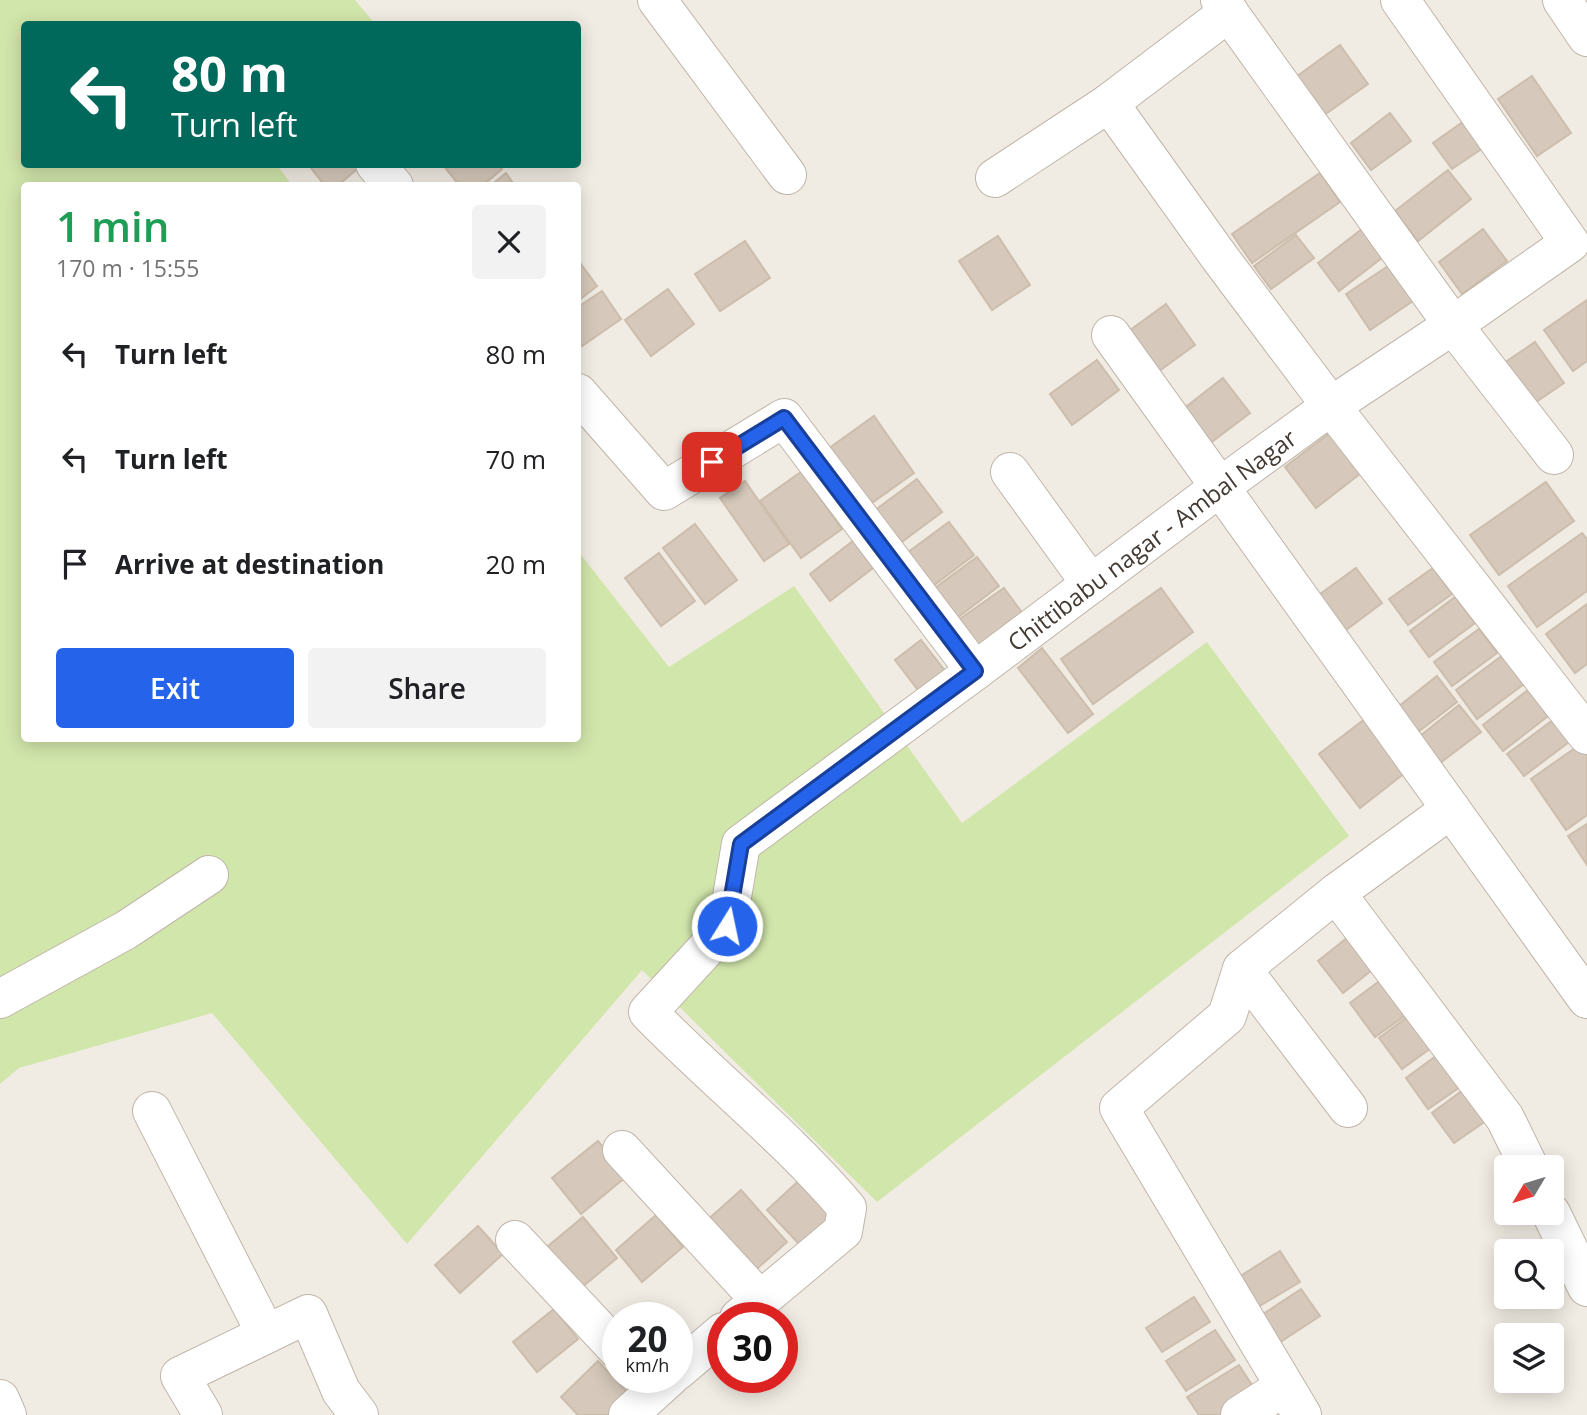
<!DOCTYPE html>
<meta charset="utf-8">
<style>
:root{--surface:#fff;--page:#f2f2f2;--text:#202124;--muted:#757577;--accent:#2563eb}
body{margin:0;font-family:"Open Sans",sans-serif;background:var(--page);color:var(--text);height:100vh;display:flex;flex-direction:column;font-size:26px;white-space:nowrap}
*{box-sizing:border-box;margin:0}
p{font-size:23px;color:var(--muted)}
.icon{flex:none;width:38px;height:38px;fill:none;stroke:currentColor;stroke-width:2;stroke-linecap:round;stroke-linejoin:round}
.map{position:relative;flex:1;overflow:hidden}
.side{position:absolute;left:21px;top:182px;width:560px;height:560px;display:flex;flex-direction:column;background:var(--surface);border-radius:7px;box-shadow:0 4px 18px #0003}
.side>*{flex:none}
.banner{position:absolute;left:21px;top:21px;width:560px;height:147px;border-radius:7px;box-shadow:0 4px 18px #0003;background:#00695c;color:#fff;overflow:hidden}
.needle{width:46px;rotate:232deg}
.fabs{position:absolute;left:1494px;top:1155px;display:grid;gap:14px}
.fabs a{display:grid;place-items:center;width:70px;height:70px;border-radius:7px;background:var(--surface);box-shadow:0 4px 18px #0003;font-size:35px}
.speed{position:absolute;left:602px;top:1302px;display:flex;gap:14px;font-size:35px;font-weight:700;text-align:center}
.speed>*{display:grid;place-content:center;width:91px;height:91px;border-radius:50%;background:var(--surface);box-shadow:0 4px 18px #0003;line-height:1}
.speed small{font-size:18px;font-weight:400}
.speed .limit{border:10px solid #d22;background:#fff;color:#111}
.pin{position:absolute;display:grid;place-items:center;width:60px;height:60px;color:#fff;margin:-30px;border-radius:14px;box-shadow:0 4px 10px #0006}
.me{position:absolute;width:77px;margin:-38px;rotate:10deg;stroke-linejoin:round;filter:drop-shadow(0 0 5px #0008)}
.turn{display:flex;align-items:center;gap:24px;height:147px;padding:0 35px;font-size:32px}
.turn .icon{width:91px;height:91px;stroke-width:2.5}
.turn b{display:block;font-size:49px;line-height:60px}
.round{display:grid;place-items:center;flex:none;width:74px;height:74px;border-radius:7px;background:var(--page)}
.overview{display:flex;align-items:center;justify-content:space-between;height:119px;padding:0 35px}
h1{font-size:42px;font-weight:600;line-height:52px;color:#1e9e55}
.action{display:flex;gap:14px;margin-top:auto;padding:14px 35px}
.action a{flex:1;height:80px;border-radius:7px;background:var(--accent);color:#fff;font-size:28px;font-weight:600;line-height:80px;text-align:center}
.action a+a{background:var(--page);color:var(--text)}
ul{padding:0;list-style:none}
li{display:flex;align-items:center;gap:21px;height:105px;padding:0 35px}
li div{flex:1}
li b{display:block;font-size:26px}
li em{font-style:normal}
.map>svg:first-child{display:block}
.green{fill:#d1e6ab}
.building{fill:#d6c9bb;stroke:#cdbdac;stroke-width:2}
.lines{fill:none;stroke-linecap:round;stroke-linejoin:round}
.minor-casing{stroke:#c0b5a9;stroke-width:40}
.minor{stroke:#fff;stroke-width:38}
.route-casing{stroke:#184099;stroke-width:18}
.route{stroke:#2563eb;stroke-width:12}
.labels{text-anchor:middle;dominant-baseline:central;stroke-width:5;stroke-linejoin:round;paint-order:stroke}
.street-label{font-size:24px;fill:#433b33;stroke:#fff}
</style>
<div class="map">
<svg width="1587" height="1415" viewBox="0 0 1587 1415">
<rect width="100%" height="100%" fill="#f1ece3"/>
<!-- green -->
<polygon class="green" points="0,0 355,0 375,24 24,24 24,164 277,165 292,185 24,186 24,738 578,738 578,551 669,667 794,586 962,823 1207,642 1349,836 877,1202 642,970 407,1244 212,1013 19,1068 0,1084"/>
<!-- building -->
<g class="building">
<polygon points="1340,45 1368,84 1324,115 1296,77"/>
<polygon points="1532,76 1571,133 1537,156 1498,99"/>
<polygon points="1390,113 1411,141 1371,170 1351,143"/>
<polygon points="1467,119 1486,146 1452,169 1433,143"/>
<polygon points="308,164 360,164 361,166 337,186 325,186"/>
<polygon points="452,164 498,164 502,169 482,186 460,186 446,169"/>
<polygon points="1448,170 1471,199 1418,241 1395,211"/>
<polygon points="506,173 515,186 490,186"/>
<polygon points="1320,173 1340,202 1252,263 1232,234"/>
<polygon points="1362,229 1383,257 1339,291 1318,263"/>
<polygon points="1483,229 1507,261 1462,294 1439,262"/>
<polygon points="1296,235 1314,258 1271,289 1254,266"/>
<polygon points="998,236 1030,285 992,310 959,261"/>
<polygon points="745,241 770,278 720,311 695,274"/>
<polygon points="578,260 597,286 578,301"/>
<polygon points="1388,266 1413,301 1370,330 1346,294"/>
<polygon points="668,289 694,324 651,356 625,320"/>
<polygon points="602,291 621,319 582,346 578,340 578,307"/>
<polygon points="1587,300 1587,361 1573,371 1544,330"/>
<polygon points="1166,304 1195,345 1159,371 1129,331"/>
<polygon points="1535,342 1564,383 1530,406 1501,365"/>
<polygon points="1097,360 1119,390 1072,425 1050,394"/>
<polygon points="1223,378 1250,413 1209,444 1182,410"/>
<polygon points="874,416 914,473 869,505 828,449"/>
<polygon points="1331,432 1361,473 1316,508 1285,467"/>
<polygon points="801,472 842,529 801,558 760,501"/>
<polygon points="917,479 942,512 899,544 874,511"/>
<polygon points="745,481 789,544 764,561 720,498"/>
<polygon points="1546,482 1574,521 1499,575 1470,535"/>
<polygon points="949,522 974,555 933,586 907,553"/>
<polygon points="695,524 737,580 705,604 663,548"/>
<polygon points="1582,533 1587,539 1587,591 1537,627 1508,586"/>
<polygon points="853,541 873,568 830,601 810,574"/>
<polygon points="659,553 695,601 661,626 625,578"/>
<polygon points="977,557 999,586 957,618 935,588"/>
<polygon points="1356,568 1382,603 1342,633 1316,597"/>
<polygon points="1433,568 1452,594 1408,625 1389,599"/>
<polygon points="1004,588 1026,618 979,652 957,621"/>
<polygon points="1161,588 1193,632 1093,704 1061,659"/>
<polygon points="1455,597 1475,623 1429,657 1410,631"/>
<polygon points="1587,604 1587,664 1575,673 1546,634"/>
<polygon points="1479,629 1497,653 1452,686 1434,662"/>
<polygon points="921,640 950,677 924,698 895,660"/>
<polygon points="1042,648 1093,714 1068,733 1018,668"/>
<polygon points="1503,655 1524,684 1477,719 1456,690"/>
<polygon points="1437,676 1457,702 1418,732 1398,707"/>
<polygon points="1528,690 1548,716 1503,751 1483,725"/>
<polygon points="1459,705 1481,732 1440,763 1420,736"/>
<polygon points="1365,719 1406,772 1360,808 1319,754"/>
<polygon points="1553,720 1569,742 1524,776 1507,754"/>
<polygon points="1582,743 1587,749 1587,815 1566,830 1531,779"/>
<polygon points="1587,824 1587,865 1568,836"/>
<polygon points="1352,934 1377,966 1343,993 1318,961"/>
<polygon points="1385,977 1410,1012 1375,1037 1350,1003"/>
<polygon points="1411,1014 1435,1045 1402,1069 1379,1038"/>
<polygon points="1440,1053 1463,1085 1428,1109 1406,1078"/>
<polygon points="1467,1087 1490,1118 1454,1143 1432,1113"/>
<polygon points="598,1141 627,1176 581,1214 552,1178"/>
<polygon points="806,1174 840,1210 801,1246 767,1210"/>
<polygon points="741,1190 787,1242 750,1275 704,1223"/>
<polygon points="656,1215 683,1247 642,1282 616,1250"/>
<polygon points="583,1217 617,1258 575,1293 541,1252"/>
<polygon points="478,1226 503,1254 460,1293 435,1265"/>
<polygon points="1280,1251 1300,1282 1253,1310 1234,1280"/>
<polygon points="1301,1289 1320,1316 1276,1345 1257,1318"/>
<polygon points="1194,1297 1210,1322 1162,1352 1146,1328"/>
<polygon points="554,1309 578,1339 537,1372 513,1342"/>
<polygon points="1215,1330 1235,1360 1186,1391 1166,1361"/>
<polygon points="598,1361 630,1395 608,1415 578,1415 561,1397"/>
<polygon points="1239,1365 1259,1396 1228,1415 1199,1415 1187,1397"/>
</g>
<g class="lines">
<defs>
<g id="minor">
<polyline points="657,0 787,175"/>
<polyline points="1220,0 1453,325 1554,455"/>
<polyline points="1562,0 1587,37"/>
<polyline points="1109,103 1229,12"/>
<polyline points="375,164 394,186"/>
<polyline points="995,178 1109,103 1220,258 1331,406 1587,735"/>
<polyline points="1111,335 1587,999"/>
<path id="s1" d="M578,393L664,491L784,418L975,671L1220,487L1331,406L1453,325L1570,243L1400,0"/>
<polyline points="1010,472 1091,584"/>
<polyline points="1336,893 1505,1118 1529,1167"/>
<polyline points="1242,969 1348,1108"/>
<polyline points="0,999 126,930 209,875"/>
<polyline points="152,1111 266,1334"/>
<polyline points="622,1150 760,1300"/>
<polyline points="1551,1213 1587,1287"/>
<polyline points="515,1240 618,1350"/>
<path d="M739,1318L843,1231L847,1208C787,1137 713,1079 648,1012L727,926L741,844L975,671"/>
<polyline points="677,1371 723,1332"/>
<polyline points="0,1399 7,1415"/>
<polyline points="203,1415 180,1376 308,1314 341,1391 359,1415"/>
<polyline points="628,1415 670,1377"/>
<polyline points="1240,1415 1284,1387"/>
<polyline points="1302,1415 1119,1108 1227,1016 1242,969 1336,893 1451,809"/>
</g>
</defs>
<!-- minor casing -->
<use href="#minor" class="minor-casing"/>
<!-- minor -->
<use href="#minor" class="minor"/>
</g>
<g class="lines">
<defs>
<polyline id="route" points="712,462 784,418 975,671 741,844 727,926"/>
</defs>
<!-- route casing -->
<use href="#route" class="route-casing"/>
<!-- route -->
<use href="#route" class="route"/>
</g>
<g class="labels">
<!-- street labels -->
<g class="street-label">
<text stroke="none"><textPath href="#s1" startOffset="808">Chittibabu nagar - Ambal Nagar</textPath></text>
</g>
</g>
</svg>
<div class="fabs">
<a><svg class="needle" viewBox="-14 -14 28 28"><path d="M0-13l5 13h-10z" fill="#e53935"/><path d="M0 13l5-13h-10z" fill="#757577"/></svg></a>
<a><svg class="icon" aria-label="search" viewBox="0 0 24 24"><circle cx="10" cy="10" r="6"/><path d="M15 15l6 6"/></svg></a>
<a><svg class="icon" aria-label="layers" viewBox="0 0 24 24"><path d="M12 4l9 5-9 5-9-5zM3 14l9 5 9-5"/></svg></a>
</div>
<div class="speed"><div>20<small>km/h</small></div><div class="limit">30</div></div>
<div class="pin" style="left:712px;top:462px;background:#d93025"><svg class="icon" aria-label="arrive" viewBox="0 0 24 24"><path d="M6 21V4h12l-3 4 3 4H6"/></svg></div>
<svg class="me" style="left:727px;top:926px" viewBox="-20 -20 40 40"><circle r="17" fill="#2563eb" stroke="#fff" stroke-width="3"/><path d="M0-11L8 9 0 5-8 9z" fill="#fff"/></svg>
<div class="banner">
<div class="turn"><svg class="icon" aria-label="left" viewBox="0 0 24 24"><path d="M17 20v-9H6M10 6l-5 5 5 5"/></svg><div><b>80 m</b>Turn left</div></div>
</div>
<section class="side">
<div class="overview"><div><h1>1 min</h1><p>170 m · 15:55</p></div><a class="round"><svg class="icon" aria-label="close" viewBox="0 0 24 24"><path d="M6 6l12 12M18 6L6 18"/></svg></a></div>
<ul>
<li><svg class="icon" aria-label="left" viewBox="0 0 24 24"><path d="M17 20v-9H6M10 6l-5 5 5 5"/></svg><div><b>Turn left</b></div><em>80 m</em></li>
<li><svg class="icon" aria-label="left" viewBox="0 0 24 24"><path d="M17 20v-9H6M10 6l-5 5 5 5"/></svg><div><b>Turn left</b></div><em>70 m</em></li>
<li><svg class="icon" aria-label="arrive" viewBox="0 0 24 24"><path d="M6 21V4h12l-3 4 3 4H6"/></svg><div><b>Arrive at destination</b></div><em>20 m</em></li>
</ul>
<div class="action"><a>Exit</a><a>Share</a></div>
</section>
</div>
